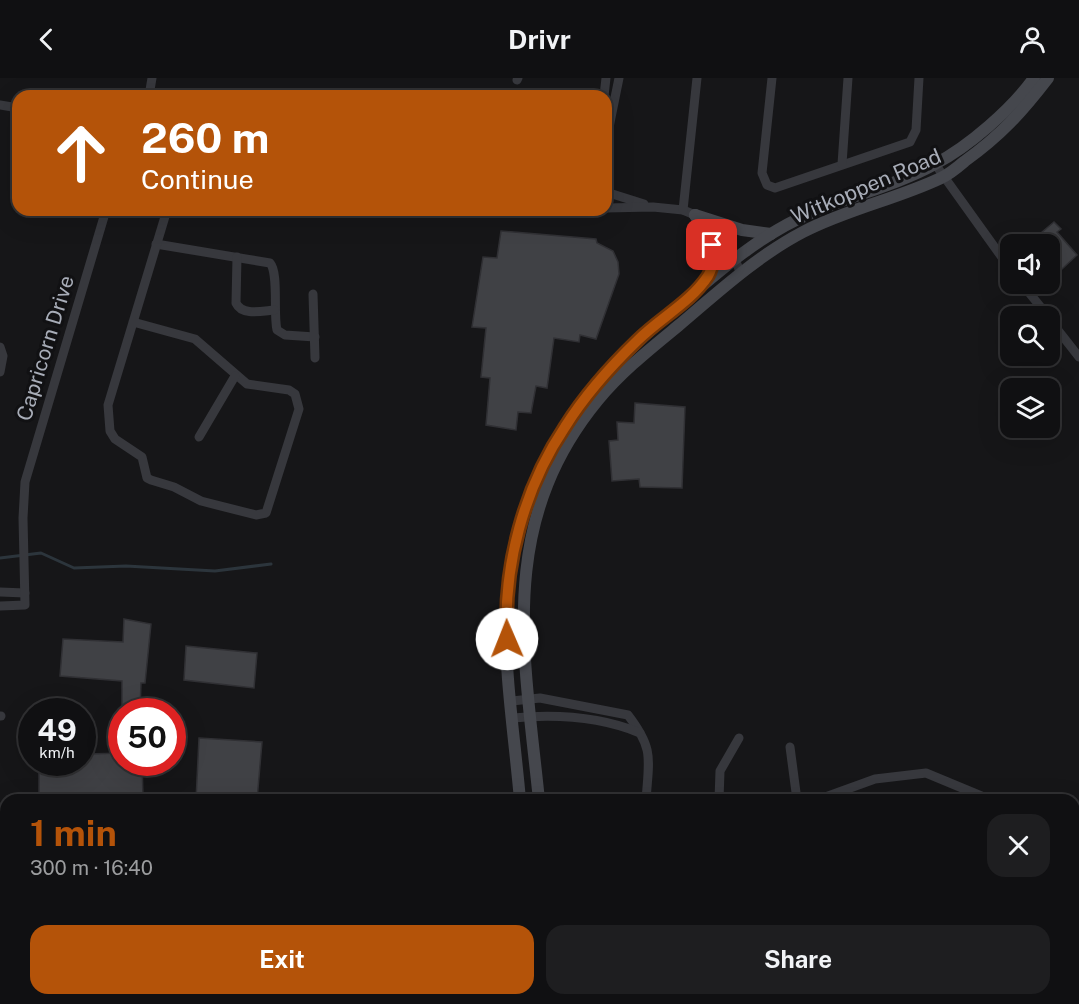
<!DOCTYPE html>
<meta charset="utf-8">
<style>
:root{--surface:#101012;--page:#1e1e20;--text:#f1f3f6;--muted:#9c9d9f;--line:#303032;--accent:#b45309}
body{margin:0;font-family:"Public Sans",sans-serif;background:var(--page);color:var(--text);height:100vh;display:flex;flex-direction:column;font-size:22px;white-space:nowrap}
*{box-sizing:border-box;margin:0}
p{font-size:20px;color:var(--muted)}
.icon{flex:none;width:33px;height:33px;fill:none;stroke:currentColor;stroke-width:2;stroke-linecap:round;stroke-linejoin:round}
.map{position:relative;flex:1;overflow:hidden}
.sheet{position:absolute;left:0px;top:716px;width:1080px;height:212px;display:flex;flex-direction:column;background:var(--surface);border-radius:18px 18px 0 0;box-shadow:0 6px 24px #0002,0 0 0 2px var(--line)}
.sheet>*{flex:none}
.banner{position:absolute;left:12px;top:12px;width:600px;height:126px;border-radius:18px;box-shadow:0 6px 24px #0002,0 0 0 2px var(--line);background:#b45309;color:#fff;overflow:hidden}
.buttons{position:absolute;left:1000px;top:156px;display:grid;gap:12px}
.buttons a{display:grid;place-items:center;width:60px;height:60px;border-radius:12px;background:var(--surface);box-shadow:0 6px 24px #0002,0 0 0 2px var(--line);font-size:30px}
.speed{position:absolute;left:18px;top:620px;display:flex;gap:12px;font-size:30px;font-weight:700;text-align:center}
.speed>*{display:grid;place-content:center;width:78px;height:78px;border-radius:50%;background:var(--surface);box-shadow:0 6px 24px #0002,0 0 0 2px var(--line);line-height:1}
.speed small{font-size:15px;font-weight:400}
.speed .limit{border:9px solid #d22;background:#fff;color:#111}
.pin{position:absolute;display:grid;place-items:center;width:51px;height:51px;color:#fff;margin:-26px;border-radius:12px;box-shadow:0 3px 9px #0006}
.me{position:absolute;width:66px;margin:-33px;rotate:359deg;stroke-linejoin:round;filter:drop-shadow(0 0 4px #0008)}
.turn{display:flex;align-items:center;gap:21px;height:126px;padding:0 30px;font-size:27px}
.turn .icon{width:78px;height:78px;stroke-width:2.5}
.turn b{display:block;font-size:42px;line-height:51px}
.round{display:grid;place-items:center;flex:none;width:63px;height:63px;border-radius:18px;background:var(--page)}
.head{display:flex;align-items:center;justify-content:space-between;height:102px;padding:0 30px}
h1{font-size:36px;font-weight:700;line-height:45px;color:var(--accent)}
.button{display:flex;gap:12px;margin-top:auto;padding:12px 30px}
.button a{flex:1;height:69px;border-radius:18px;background:var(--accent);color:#fff;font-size:24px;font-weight:700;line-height:69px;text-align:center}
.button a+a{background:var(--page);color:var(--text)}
header{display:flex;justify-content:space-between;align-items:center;height:78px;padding:0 30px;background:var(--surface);font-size:27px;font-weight:700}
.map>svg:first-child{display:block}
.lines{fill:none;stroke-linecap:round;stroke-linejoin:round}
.stream{stroke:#2c353c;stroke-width:3}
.building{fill:#404145;stroke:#303034;stroke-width:1.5}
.street{stroke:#37383d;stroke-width:9}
.secondary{stroke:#45474d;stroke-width:12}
.route-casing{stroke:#753606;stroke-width:15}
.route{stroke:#b45309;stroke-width:10}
.labels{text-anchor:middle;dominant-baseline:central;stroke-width:6;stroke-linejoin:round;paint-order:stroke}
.street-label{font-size:21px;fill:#a8adb8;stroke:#111113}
</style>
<header><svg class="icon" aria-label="back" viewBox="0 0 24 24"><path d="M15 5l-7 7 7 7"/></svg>Drivr<svg class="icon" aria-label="person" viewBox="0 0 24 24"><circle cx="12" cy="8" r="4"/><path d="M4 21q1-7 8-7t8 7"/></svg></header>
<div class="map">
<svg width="1079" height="926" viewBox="0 0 1079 926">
<rect width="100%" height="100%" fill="#161618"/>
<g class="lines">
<!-- stream -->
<polyline class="stream" points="0,480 41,475 74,490 126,488 215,493 271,486"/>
</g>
<!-- building -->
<g class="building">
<polygon points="1054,144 1061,151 1057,154 1077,177 1062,191 1050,177 1050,166 1041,166 1035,160"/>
<polygon points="501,153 596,161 597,165 613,173 618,184 619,196 596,261 580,257 579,264 554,260 547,310 536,308 531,335 518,334 516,352 486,347 490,300 481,299 486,250 472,249 483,179 497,180"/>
<polygon points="635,325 685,329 682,410 640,409 639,401 612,403 609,363 618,362 617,344 634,345"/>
<polygon points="124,541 151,546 145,605 141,605 140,633 122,633 122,603 60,598 63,561 123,564"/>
<polygon points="186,568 257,575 254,610 184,602"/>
<polygon points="199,660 262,664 257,722 196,722"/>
<polygon points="122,675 122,684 142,684 143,719 89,720 89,716 39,715 39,684 88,684 88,676"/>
</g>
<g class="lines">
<!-- street -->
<g class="street">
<polyline points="772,0 762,95 767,107 775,110 910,64 916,52 919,0"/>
<polyline points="517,2 518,0"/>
<polyline points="149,18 152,0"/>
<polyline points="604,18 606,0"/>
<polyline points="0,27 18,30"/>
<polyline points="606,64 619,0"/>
<polyline points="842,86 848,0"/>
<polyline points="935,86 1011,192"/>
<polyline points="606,114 644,126"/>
<polyline points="606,130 653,129 683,132 695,137 729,167 741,196"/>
<polyline points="592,132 597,132"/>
<polyline points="683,132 697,0"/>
<path d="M156,166L270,185C279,195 273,235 277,252L285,257L315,259"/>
<path d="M237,179L236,225C242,238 262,233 274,232"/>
<polyline points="1022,206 1048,238"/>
<polyline points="313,216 315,280"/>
<polyline points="1050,242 1079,279"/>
<polyline points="133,244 195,261 247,306 289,312 295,316 299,331 266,435 256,437 201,423 174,409 151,402 147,400 142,379 115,361 110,353 108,327 167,132"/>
<polyline points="0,269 3,278 0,294"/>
<polyline points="199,359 235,298"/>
<polyline points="0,514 25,515"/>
<polyline points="0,528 25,527 23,440 25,404 106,132"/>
<path d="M512,623L540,620L628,637C654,671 649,680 646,722"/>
<polyline points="0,638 1,638"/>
<path d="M513,640C556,636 601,639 640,655"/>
<polyline points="790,669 797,722"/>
<polyline points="719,722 720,693 739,660"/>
<polyline points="817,722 875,701 926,695 991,722"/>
</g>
<!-- secondary -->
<g class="secondary">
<path d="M695,137C708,156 723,181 705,201"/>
<polyline points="695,137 742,152 771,156"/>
<path d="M520,722C515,663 504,593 506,535C510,408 580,309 675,231C717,195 759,157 811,135C850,118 897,107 935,86C968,69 1012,31 1034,0"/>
<path d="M539,722C524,575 496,446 598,322C621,294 650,271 678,248C717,215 757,178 803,154C847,131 897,121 941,100C950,96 958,89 965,83C1001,57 1021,35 1048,0"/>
<polyline points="0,821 6,823"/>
<polyline points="371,921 392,926"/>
<polyline points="459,921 478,926"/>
<polyline points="539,921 540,926"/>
<polyline points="558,921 559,926"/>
<polyline points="511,926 522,921"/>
</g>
</g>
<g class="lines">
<defs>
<path id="route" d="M507,561C503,488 524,410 565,349C585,317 611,288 638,262C660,240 691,224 708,198C714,188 713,177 712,167"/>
</defs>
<!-- route casing -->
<use href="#route" class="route-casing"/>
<!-- route -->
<use href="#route" class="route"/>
</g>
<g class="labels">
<!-- street labels -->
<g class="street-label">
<text transform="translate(866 108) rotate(-23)">Witkoppen Road</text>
<text transform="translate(45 270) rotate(-73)">Capricorn Drive</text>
</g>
</g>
</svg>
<div class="buttons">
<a><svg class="icon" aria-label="sound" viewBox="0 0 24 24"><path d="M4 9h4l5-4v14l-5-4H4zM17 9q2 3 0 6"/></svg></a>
<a><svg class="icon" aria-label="search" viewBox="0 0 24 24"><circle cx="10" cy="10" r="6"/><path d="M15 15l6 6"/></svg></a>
<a><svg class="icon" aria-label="layers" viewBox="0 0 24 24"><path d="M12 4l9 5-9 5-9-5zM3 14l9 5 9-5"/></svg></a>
</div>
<div class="speed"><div>49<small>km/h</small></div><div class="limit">50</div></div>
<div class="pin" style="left:712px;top:167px;background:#d93025"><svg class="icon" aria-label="arrive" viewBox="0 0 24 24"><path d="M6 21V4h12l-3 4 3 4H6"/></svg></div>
<svg class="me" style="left:507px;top:561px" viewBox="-20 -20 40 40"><circle r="19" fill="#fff"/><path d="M0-13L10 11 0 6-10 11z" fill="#b45309"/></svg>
<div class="banner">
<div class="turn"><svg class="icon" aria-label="ahead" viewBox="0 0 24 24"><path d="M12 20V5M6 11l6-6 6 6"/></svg><div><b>260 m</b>Continue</div></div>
</div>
<section class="sheet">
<div class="head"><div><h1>1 min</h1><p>300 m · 16:40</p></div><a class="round"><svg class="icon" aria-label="close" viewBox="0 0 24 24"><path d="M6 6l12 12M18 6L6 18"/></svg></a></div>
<div class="button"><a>Exit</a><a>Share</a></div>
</section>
</div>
